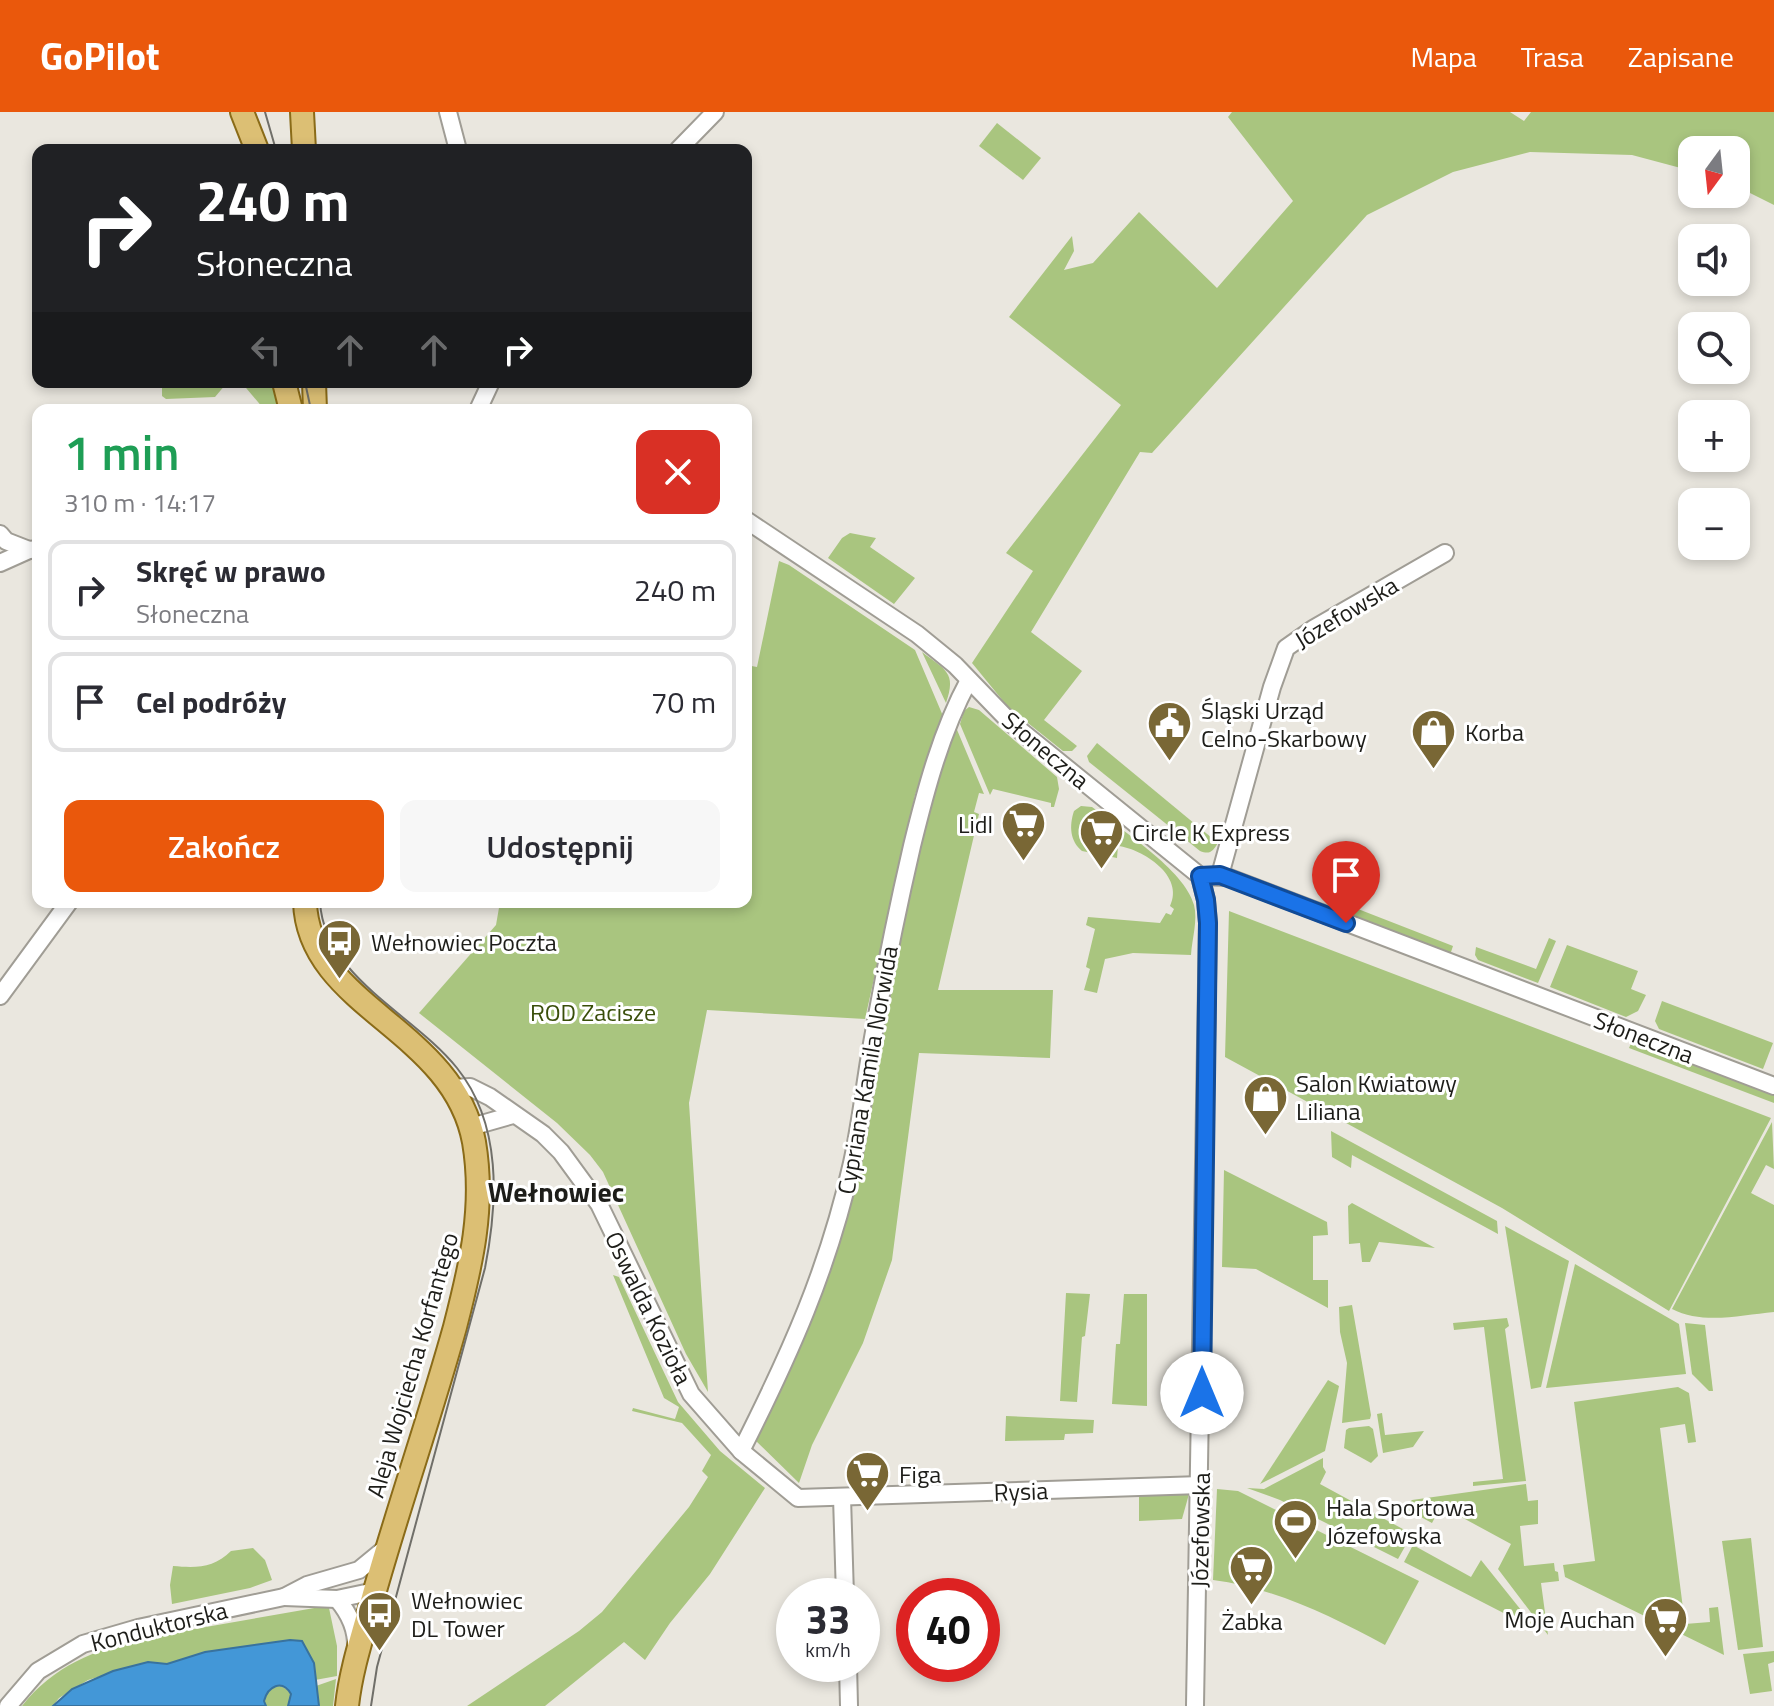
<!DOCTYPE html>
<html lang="pl">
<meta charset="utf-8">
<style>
:root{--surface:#fff;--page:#f7f7f7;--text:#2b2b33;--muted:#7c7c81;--line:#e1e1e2;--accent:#ea580c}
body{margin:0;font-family:"Titillium Web",sans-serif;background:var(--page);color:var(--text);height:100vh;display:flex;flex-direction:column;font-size:30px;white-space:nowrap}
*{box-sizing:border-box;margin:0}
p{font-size:26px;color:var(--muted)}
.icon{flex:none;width:44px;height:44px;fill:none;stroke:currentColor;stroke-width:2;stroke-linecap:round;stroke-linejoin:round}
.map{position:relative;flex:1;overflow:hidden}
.side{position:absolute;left:32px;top:292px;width:720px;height:504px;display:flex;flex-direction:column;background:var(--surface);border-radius:16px;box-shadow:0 4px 12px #0003}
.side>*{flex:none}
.top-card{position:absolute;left:32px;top:32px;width:720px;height:244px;border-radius:16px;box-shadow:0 4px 12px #0003;background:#202124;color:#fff;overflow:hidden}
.needle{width:52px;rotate:195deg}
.controls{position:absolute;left:1678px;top:24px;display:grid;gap:16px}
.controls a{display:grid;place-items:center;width:72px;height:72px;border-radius:16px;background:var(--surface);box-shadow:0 4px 12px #0003;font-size:40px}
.speed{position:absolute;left:776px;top:1466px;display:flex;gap:16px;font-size:40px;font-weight:700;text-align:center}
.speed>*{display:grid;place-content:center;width:104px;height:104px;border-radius:50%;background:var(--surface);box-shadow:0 4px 12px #0003;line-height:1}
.speed small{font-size:20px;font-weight:400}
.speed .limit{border:12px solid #d22;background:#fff;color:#111}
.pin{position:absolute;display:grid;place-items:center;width:68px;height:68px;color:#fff;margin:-82px -34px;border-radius:50% 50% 50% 0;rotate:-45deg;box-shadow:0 0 8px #0007}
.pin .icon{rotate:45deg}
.me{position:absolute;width:88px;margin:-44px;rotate:0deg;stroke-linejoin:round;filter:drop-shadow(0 0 6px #0008)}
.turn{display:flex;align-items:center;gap:28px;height:168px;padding:0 32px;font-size:36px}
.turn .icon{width:104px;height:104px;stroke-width:2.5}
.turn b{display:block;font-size:56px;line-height:68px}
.lanes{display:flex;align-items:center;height:76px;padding:0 32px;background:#0003;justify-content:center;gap:40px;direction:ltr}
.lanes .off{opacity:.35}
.round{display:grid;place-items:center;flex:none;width:84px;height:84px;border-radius:16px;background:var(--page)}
.headline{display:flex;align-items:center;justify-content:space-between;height:136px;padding:0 32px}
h1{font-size:48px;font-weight:600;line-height:60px;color:#1e9e55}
.cta{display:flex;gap:16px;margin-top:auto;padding:16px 32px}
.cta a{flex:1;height:92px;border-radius:16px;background:var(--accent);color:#fff;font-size:32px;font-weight:600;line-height:92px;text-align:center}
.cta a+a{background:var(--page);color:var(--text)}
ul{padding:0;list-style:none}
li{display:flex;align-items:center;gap:24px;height:100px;margin:0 16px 12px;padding:0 16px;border:4px solid var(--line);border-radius:16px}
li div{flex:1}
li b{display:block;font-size:30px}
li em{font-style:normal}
header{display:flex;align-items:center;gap:48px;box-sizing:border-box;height:112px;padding:0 40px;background:var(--accent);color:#fff}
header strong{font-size:38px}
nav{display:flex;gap:44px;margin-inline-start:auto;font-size:28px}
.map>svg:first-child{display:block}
.green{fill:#a9c57f}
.water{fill:#4397d7;stroke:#38729e;stroke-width:2}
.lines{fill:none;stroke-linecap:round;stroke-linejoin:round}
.minor-casing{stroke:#a09d95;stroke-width:20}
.major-casing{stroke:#8a6b18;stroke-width:26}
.minor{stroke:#fff;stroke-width:16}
.major{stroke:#dcbf74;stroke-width:22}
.tram{stroke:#706f69;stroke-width:2}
.route-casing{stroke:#114b97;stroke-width:20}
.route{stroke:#1a73e8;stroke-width:14}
.labels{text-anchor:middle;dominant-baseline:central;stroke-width:6;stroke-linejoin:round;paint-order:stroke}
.street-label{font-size:24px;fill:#1d1d19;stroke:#fff}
.poi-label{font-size:24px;fill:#1d1d19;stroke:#fff;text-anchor:start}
.park-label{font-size:24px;fill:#394e0a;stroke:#fff}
.quarter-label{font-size:28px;font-weight:bold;fill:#1d1d19;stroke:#fff}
</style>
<header>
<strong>GoPilot</strong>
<nav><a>Mapa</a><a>Trasa</a><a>Zapisane</a></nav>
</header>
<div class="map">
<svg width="1774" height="1594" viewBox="0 0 1774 1594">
<rect width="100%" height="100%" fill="#eae7df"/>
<!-- green -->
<g class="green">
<polygon points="1232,0 1510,0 1524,9 1531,0 1774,0 1774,93 1736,74 1736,38 1692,38 1692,59 1632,43 1530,40 1453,60 1367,103 1152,341 1140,340 1031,520 1082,559 1044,608 1077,634 1072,639 1063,639 1008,595 972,551 1033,459 1006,441 1121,293 1009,205 1072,124 1074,139 1064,158 1093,151 1139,100 1217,176 1293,89 1228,5"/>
<polygon points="997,11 1041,46 1023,68 979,34"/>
<polygon points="162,270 225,270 226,272 215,285 166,287 162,284"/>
<polygon points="241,270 272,270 277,293 263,296"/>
<polygon points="850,421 876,426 870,435 915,466 894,492 828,446 842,426"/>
<polygon points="779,449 789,453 915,538 943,604 915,683 865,907 707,898 689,991 708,1280 686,1242 603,1060 590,1043 557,1011 419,901 496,813 500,790 746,790 746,553 757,555"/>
<path d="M922,540C945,558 957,560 946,591Z"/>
<polygon points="969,595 979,598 1057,665 1059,677 1054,695 1051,695 1051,691 993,677 990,683 960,612 964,599"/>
<polygon points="955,613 984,682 979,681 974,700 979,702 938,878 1053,878 1050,946 919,941 892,1148 863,1231 812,1333 799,1371 756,1329 812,1205 848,1096 863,1039 883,906 929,686"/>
<path d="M1097,631L1218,731C1213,739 1210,743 1200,739L1089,650L1087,644Z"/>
<path d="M1081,694L1092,695C1120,717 1185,758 1194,793C1198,808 1192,827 1191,843L1133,841L1105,847L1097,881L1084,878L1090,857L1086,855L1095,817L1086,813L1088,805L1160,811L1166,801L1171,803L1174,797L1170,794C1185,764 1143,737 1118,734L1117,746L1082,739C1070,729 1069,714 1074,699Z"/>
<polygon points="1340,790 1453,834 1451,840 1445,840 1337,799"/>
<polygon points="1229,799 1771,1006 1669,1199 1502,1096 1225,945"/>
<polygon points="1549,826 1556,829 1538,871 1478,848 1475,843 1476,835 1536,857"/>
<polygon points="1567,833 1638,859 1631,877 1646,883 1638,899 1626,905 1550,875"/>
<polygon points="1662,889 1773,931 1763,957 1659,917 1655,909"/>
<polygon points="1632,929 1774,983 1774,991 1629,936"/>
<path d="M1772,1010L1774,1057L1766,1053L1751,1081L1774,1093V1200C1741,1203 1703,1213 1672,1197Z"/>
<polygon points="1331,1019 1497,1109 1498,1122 1352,1043 1351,1056 1332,1045"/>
<polygon points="1224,1058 1327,1110 1328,1123 1313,1124 1313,1168 1328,1168 1328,1196 1256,1157 1222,1155"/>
<polygon points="1352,1091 1435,1136 1379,1130 1370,1150 1362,1150 1360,1131 1349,1132 1348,1094"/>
<polygon points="1505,1114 1569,1149 1541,1275 1531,1277"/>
<polygon points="1575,1152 1679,1212 1686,1262 1546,1276"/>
<polygon points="613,1163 619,1165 678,1290 720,1339 765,1376 710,1462 670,1511 645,1548 624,1530 545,1594 467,1594 579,1519 602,1500 689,1395 708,1365 702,1359 711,1343 682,1311 632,1299 633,1296 675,1307 679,1295 664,1286"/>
<polygon points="1066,1181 1090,1182 1085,1224 1082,1225 1077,1290 1060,1289"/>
<polygon points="1124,1182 1147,1182 1147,1294 1112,1292 1116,1232 1120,1232"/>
<polygon points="1352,1193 1371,1303 1370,1307 1342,1311 1347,1251 1340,1220 1339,1195"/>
<polygon points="1507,1206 1509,1214 1505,1217 1526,1369 1473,1374 1473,1370 1503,1367 1484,1215 1454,1218 1453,1211"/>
<polygon points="1685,1211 1705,1213 1713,1279 1709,1279 1692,1262"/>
<polygon points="1328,1268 1339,1274 1325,1339 1260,1372"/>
<polygon points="1678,1275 1689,1281 1696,1330 1688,1331 1685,1312 1660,1316 1685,1512 1710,1510 1709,1496 1718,1495 1724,1543 1565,1465 1563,1453 1595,1449 1574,1290"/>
<polygon points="1382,1301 1385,1323 1424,1319 1413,1335 1383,1341 1377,1302"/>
<polygon points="1006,1304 1094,1308 1093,1321 1065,1322 1064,1328 1005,1329"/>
<polygon points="1369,1314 1373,1317 1378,1344 1371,1351 1344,1336 1346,1318 1349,1316"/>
<polygon points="1323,1346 1323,1355 1326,1360 1320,1372 1412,1422 1398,1447 1280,1388 1247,1376 1264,1377"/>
<polygon points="1526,1372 1528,1389 1538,1388 1538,1412 1520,1414 1524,1454 1554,1451 1555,1459 1558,1460 1559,1469 1541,1471 1548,1523 1498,1457 1511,1432 1441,1394 1432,1411 1404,1396 1412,1388"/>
<path d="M1217,1377L1238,1379L1419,1469L1385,1533C1331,1504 1274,1476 1213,1468Z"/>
<polygon points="1189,1382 1182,1407 1139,1409 1139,1384"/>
<polygon points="1751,1426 1763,1535 1738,1538 1722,1429"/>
<polygon points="1413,1433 1471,1465 1481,1448 1537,1518 1404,1450"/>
<path d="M253,1436L265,1448L272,1468L250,1476L172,1492L170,1473L173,1454C197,1456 214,1456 231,1439Z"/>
<path d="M320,1495L329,1496L337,1534V1564L315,1568L314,1551L302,1529L290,1528L205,1540L166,1552L148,1550L88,1568L59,1586L53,1594H22C53,1554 95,1538 143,1526Z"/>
<polygon points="1774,1539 1774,1550 1768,1552 1772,1579 1750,1582 1743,1542"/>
<polygon points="336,1567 333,1594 319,1594 316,1574"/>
<path d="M278,1573C289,1577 295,1583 288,1594H266L264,1589C266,1580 269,1576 278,1573Z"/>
</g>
<!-- water -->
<path class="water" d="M290,1528L302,1529L314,1551L319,1594H288L291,1582C282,1567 268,1574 264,1589L266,1594H53L72,1577L113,1559L148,1550L167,1552L205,1540Z"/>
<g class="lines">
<defs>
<g id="minor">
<polyline points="448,0 458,38"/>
<polyline points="678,38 715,0"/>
<polyline points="478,298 491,270"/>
<polyline points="746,408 917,522 955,553 1011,611 1200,764 1227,765 1774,974"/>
<polyline points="0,422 6,429 29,438"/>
<polyline points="0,451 29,438 38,437"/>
<polyline points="1220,763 1272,575 1286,536 1313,517 1445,441"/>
<polyline points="0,884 69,790"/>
<polyline points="452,976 470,975 490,985 543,1022 561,1040 599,1092 691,1282 741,1339 798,1386 1201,1373"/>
<polyline points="471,1015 513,1003"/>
<path d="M741,1339C790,1242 828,1158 852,1051C860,1015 864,979 870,943C882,873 896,803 912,734C926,677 941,620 969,568"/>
<polyline points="842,1385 845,1484"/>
<polyline points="284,1485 337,1487 375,1479"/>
<path d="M337,1487C349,1501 357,1516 356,1536"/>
<polyline points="848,1552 849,1594"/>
<polyline points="8,1594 38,1559 83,1532 138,1516 284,1485 307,1473 359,1458 387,1435"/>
<polyline points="1195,1594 1208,811 1206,788 1200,764"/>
</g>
<g id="major">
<polyline points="242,0 257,38"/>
<polyline points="302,0 304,38"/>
<polyline points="284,270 291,298"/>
<polyline points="314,270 315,298"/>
<path d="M305,790C308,895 453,916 474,1030C485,1095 471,1153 455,1215C430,1305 399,1393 374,1482C364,1519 351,1556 347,1594"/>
</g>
</defs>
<!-- minor casing -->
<use href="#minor" class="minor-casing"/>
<!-- major casing -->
<use href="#major" class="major-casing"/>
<!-- minor -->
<use href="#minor" class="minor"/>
<!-- major -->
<use href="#major" class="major"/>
<!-- tram -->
<g class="tram">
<polyline points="265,0 276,38"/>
<polyline points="305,270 311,298"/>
<path d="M320,790C324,865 415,903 457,956C502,1012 498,1090 485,1156L377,1555L371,1594"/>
</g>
</g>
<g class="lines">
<defs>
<polyline id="route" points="1202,1281 1208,811 1206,788 1200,764 1220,763 1346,811"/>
</defs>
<!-- route casing -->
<use href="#route" class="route-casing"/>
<!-- route -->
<use href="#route" class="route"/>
</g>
<!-- icons -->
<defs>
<symbol id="civic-pin" viewBox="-11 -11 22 30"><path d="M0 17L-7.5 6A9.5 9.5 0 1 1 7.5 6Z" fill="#796735" stroke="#fff"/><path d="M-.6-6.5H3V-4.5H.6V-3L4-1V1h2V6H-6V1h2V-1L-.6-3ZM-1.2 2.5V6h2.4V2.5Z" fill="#fff"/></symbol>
<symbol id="shop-pin" viewBox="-11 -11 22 30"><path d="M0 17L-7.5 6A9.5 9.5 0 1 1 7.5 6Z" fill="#796735" stroke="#fff"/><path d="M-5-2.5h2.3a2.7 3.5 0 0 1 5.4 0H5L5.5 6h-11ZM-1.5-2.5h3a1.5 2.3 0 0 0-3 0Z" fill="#fff"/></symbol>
<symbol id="supermarket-pin" viewBox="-11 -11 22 30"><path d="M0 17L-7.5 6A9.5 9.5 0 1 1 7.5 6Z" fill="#796735" stroke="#fff"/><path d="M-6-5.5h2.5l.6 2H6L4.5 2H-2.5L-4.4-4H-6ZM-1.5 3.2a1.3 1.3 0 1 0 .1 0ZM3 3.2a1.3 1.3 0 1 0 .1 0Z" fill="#fff"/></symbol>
<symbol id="bus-pin" viewBox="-11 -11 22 30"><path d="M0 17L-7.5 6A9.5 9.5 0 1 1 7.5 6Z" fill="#796735" stroke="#fff"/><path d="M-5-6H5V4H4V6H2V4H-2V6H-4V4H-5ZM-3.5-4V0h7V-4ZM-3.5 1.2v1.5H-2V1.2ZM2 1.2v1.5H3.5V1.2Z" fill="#fff"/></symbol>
<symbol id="stadium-pin" viewBox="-11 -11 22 30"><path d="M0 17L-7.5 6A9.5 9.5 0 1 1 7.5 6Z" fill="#796735" stroke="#fff"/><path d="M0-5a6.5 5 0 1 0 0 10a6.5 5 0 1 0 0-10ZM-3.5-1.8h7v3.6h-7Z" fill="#fff"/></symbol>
</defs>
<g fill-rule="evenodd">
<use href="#civic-pin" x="1144" y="586" width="51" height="69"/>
<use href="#shop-pin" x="1408" y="594" width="51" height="69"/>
<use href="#supermarket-pin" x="998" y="686" width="51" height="69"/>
<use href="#supermarket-pin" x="1076" y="694" width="51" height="69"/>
<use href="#bus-pin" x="314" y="804" width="51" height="69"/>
<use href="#shop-pin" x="1240" y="960" width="51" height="69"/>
<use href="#supermarket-pin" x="842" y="1336" width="51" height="69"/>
<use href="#stadium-pin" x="1270" y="1384" width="51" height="69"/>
<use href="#supermarket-pin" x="1226" y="1430" width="51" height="69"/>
<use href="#bus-pin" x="354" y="1476" width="51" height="69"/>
<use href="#supermarket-pin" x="1640" y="1482" width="51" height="69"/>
</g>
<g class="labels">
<!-- street labels -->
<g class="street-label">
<text transform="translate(1346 500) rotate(-31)">Józefowska</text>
<text transform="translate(1046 638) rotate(40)">Słoneczna</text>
<text transform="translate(1644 925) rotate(21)">Słoneczna</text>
<text transform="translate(867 958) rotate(-80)">Cypriana Kamila Norwida</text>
<text transform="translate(649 1196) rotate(64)">Oswalda Kozioła</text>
<text transform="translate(412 1253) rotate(-74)">Aleja Wojciecha Korfantego</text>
<text transform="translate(1021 1379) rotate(-2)">Rysia</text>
<text transform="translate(1200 1418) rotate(-89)">Józefowska</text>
<text transform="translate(159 1514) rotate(-14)">Konduktorska</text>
</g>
<!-- poi labels -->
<g class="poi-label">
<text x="1201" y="598">Śląski Urząd<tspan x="1201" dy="28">Celno-Skarbowy</tspan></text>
<text x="1465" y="620">Korba</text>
<text x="993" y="712" text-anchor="end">Lidl</text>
<text x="1132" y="720">Circle K Express</text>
<text x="371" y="830">Wełnowiec Poczta</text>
<text x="1296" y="971">Salon Kwiatowy<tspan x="1296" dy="28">Liliana</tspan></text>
<text x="899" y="1362">Figa</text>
<text x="1326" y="1395">Hala Sportowa<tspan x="1326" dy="28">Józefowska</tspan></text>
<text x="411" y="1488">Wełnowiec<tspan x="411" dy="28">DL Tower</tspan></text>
<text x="1635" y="1507" text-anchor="end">Moje Auchan</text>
<text x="1252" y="1509" text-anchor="middle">Żabka</text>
</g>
<!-- park labels -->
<g class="park-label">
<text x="593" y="900">ROD Zacisze</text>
</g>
<!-- quarter labels -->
<g class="quarter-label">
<text x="556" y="1079">Wełnowiec</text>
</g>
</g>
</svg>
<div class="controls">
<a><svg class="needle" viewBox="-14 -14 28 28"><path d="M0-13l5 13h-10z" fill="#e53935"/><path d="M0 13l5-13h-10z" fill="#7c7c81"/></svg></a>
<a><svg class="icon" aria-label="sound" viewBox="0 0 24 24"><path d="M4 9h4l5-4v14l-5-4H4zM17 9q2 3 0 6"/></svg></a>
<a><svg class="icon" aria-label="search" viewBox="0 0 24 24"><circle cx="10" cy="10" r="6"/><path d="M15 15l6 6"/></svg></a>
<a>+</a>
<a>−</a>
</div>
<div class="speed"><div>33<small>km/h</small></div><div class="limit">40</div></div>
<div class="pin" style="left:1346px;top:811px;background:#d93025"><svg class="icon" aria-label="arrive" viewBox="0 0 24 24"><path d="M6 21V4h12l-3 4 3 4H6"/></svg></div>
<svg class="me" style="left:1202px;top:1281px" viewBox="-20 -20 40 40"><circle r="19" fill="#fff"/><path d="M0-13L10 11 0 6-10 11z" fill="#1a73e8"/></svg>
<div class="top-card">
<div class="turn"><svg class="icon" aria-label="right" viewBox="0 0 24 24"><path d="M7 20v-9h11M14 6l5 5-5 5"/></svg><div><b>240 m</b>Słoneczna</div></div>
<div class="lanes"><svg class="icon off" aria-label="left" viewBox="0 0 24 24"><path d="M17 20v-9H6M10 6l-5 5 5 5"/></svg><svg class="icon off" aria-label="ahead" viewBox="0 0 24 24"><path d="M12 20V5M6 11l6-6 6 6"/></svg><svg class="icon off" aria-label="ahead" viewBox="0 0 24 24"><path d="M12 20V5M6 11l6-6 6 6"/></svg><svg class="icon" aria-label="right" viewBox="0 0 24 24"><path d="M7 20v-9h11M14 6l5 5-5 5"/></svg></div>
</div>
<section class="side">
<div class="headline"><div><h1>1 min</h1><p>310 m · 14:17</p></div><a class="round" style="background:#d93025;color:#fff"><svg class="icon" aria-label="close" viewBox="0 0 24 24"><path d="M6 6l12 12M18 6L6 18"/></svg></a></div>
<ul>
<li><svg class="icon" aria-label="right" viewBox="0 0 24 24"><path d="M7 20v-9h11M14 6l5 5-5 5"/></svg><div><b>Skręć w prawo</b><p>Słoneczna</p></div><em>240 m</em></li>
<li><svg class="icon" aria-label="arrive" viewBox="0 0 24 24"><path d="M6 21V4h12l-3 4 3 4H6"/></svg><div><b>Cel podróży</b></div><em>70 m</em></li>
</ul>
<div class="cta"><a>Zakończ</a><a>Udostępnij</a></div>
</section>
</div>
